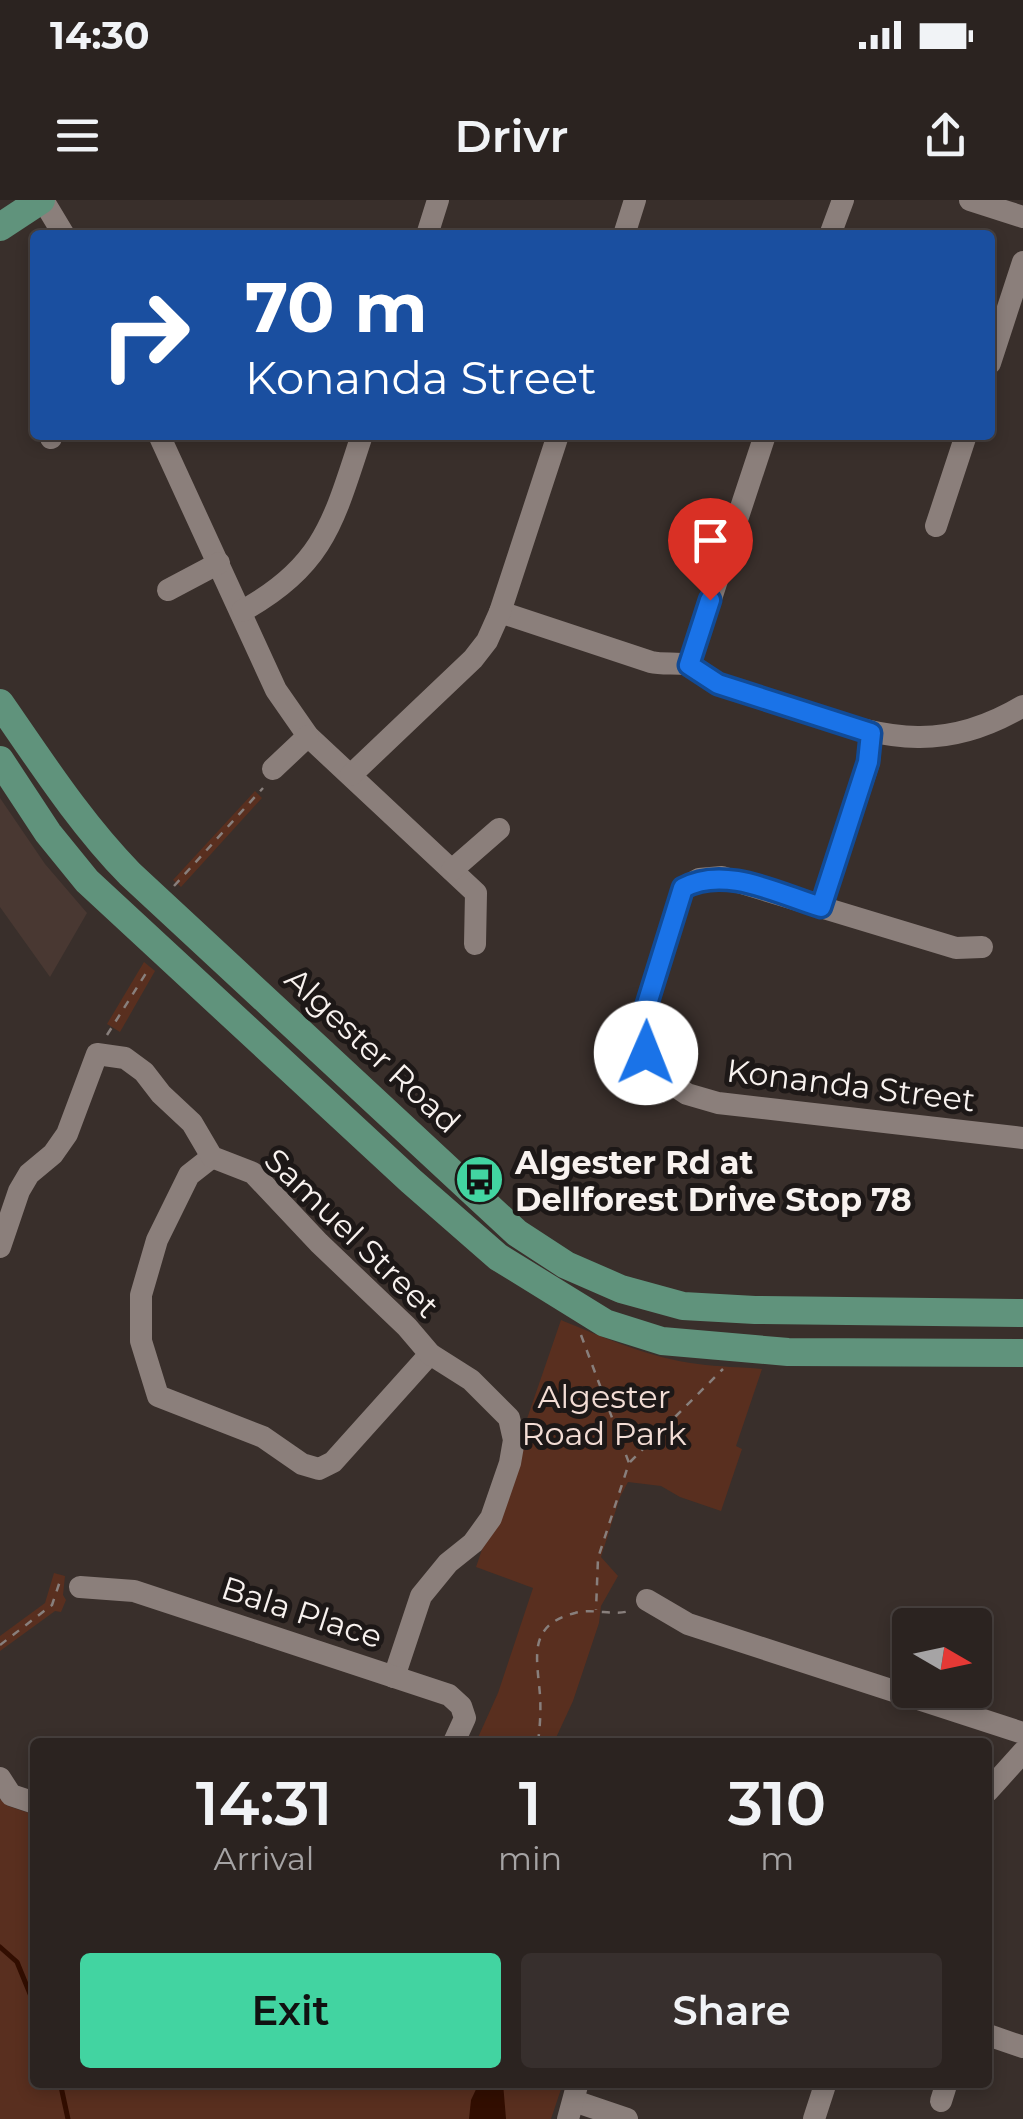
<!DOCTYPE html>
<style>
:root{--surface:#2b2320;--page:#372f2d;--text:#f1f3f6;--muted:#a6a4a5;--line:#47403e;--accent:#42d4a1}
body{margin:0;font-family:Montserrat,sans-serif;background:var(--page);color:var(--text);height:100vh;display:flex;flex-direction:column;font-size:38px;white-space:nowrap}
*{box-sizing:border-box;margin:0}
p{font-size:32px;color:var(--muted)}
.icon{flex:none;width:55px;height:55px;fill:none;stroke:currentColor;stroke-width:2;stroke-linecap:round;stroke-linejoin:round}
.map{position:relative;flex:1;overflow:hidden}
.panel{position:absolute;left:30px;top:1538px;width:962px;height:350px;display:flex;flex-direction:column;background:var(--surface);border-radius:10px;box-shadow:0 5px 15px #0003,0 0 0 2px var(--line)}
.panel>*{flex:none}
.banner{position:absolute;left:30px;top:30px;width:965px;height:210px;border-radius:10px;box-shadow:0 5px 15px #0003,0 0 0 2px var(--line);background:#1a4fa0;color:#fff;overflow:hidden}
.needle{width:65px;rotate:99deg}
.controls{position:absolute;left:892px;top:1408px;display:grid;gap:20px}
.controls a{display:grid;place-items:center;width:100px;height:100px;border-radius:10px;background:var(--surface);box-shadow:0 5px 15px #0003,0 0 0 2px var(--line);font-size:50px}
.pin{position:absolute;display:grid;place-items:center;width:85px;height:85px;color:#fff;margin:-102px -42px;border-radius:50% 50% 50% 0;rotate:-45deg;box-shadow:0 0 10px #0007}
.pin .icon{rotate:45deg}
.me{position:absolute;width:110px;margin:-55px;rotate:1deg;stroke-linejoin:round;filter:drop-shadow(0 0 8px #0008)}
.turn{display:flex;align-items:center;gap:35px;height:210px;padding:0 50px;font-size:45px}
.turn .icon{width:130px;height:130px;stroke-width:2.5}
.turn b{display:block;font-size:70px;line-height:85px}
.eta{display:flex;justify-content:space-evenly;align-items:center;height:170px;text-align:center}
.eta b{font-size:60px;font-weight:600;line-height:70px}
.primary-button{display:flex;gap:20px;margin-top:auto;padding:20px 50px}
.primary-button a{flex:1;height:115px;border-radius:10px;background:var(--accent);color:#111;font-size:40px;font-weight:600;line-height:115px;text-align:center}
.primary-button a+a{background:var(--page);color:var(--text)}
.status{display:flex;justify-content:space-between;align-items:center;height:70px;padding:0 50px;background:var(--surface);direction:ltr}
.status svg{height:28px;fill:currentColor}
header{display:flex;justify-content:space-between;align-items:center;height:130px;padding:0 50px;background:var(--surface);font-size:45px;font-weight:600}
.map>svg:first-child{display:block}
.built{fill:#493832}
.green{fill:#592f1f}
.water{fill:#320e01}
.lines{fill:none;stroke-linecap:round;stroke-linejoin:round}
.stream{stroke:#320e01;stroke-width:5}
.path{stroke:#887f7c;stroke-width:2.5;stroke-dasharray:8 8;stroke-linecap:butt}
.minor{stroke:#8b7f7b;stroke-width:22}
.major{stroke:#60937c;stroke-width:28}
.route-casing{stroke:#114b97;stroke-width:25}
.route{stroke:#1a73e8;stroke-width:18}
.labels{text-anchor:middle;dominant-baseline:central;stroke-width:10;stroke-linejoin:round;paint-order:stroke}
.street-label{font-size:32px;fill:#f8f2ef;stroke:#1d1817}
.poi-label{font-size:32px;font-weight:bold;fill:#f8f2ef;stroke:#1d1817;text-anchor:start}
.park-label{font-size:32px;fill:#f3ddd5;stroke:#1d1817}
</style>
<div class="status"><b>14:30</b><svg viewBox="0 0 49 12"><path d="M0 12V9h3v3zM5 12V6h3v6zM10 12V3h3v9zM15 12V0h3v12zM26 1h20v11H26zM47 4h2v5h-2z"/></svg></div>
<header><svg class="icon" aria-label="menu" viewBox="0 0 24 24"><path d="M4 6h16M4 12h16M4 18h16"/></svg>Drivr<svg class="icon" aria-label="share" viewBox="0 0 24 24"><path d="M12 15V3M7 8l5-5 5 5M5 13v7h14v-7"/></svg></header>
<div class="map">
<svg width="1023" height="1919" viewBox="0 0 1023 1919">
<rect width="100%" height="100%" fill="#392f2b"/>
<!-- built -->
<polygon class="built" points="0,598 45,664 87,713 50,777 0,707"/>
<!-- green -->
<g class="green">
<polygon points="255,591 262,598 181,687 173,680"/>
<polygon points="144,762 155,771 120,832 107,824"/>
<path d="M561,1120C605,1138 650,1158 698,1164C719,1167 741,1167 762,1169L736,1246L742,1249L721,1311L680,1297L661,1286L628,1282L620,1297L601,1357L618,1376L601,1406L599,1423L573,1501L554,1542H476L498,1493L533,1388L476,1367Z"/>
<polygon points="54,1373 65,1376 63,1395 66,1400 61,1412 55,1411 0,1451 0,1436 45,1403"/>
<polygon points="0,1599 8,1606 35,1615 35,1882 563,1883 551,1919 0,1919"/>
</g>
<!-- water -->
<polygon class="water" points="479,1883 503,1883 506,1919 469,1919 471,1900"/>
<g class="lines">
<!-- stream -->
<g class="stream">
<polyline points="0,1747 17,1762 35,1806"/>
<polyline points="60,1882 68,1919"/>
</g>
<!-- path -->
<g class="path">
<polyline points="174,686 263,588"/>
<polyline points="107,835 148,770"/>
<polyline points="581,1135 629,1263 598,1358 596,1410"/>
<polyline points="630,1262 723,1169"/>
<polyline points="0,1445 52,1405 60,1381"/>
<path d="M538,1542C540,1527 541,1511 540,1495C537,1457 527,1425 575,1413C593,1408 614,1416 629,1411"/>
</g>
<!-- minor -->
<g class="minor">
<polyline points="43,0 64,35"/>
<polyline points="970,0 1023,17"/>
<polyline points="427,35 438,0"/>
<polyline points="624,35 635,0"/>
<polyline points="830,35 843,0"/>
<polyline points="990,163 1023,62"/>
<polyline points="159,235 276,490 308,536 476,693 475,744"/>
<polyline points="51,238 52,235"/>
<polyline points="936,326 966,235"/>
<polyline points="168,390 219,363"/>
<path d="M242,411C325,366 334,319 362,235"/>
<path d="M500,412L651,462C663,465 678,462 689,465C700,469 710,481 722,485C751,496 780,504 810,514C890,540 946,552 1023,506"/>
<polyline points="689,465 765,235"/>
<polyline points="273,569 308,536"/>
<polyline points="351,575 473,459 487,441 500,412 558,235"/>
<polyline points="452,670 499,629"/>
<polyline points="821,707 869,562 871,533"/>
<polyline points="982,747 956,748 722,677 699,679 683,688 642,819 646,853 663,878 687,894 718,903 1023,938"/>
<polyline points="212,957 189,975 157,1040 141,1095 141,1141 158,1196 263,1237 302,1264 319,1269 333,1262 430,1154"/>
<polyline points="0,1047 19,991 29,974 53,954 67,934 97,854 125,858 144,872 161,894 192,923 212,957 253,973 319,1043 407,1127 430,1154 471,1180 509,1218 514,1240 510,1263 491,1318 473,1343 448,1363 421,1396 394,1477"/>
<polyline points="80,1387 134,1391 449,1495 461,1506 465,1518 454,1542"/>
<polyline points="647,1400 688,1424 1023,1533"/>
<polyline points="0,1578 11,1595 35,1603"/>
<polyline points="988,1591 1023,1552"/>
<polyline points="988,1835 1023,1847"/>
<polyline points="574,1901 627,1919"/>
<polyline points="941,1901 947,1882"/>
<polyline points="568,1919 578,1882"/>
<polyline points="814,1919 826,1882"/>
</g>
<!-- major -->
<g class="major">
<polyline points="0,27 41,0"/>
<path d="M0,503C41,562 80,623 130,674L517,1033L566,1065L621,1089L683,1106L755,1110L1023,1113"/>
<polyline points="0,560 48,633 87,681 411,981 498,1057 605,1123 662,1141 788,1152 1023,1153"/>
</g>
</g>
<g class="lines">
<defs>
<path id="route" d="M646,853L642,820L683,688C725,665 778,694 821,707L868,562L871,533L718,484L689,465L710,400"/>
</defs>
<!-- route casing -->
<use href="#route" class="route-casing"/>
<!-- route -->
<use href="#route" class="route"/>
</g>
<!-- icons -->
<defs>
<symbol id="bus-disc" viewBox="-11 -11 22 22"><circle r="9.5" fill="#42d4a1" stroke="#1d1817"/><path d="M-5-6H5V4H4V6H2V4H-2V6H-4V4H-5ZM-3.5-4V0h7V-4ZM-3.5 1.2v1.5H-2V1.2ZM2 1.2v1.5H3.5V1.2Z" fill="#111"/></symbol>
</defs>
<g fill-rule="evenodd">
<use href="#bus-disc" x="452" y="952" width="55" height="55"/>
</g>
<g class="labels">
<!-- street labels -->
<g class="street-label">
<text transform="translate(373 850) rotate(43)">Algester Road</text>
<text transform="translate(851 885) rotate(7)">Konanda Street</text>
<text transform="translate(352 1033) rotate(44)">Samuel Street</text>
<text transform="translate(302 1412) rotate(18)">Bala Place</text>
</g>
<!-- poi labels -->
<g class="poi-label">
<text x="515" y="962">Algester Rd at<tspan x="515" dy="37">Dellforest Drive Stop 78</tspan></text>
</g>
<!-- park labels -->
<g class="park-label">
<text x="604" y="1196">Algester<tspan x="604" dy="37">Road Park</tspan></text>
</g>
</g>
</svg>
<div class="controls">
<a><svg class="needle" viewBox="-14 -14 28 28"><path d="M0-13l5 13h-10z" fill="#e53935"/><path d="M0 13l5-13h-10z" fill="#a6a4a5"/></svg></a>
</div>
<div class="pin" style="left:710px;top:400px;background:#d93025"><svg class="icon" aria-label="arrive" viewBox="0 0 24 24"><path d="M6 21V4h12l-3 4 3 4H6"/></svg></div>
<svg class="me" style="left:646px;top:853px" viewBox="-20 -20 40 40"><circle r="19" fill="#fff"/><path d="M0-13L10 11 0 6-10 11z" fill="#1a73e8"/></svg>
<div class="banner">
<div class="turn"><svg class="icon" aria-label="right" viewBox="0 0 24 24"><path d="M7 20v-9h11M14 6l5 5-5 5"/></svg><div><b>70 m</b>Konanda Street</div></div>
</div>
<section class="panel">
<div class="eta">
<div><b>14:31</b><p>Arrival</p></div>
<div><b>1</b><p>min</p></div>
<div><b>310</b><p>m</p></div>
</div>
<div class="primary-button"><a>Exit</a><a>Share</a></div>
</section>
</div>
